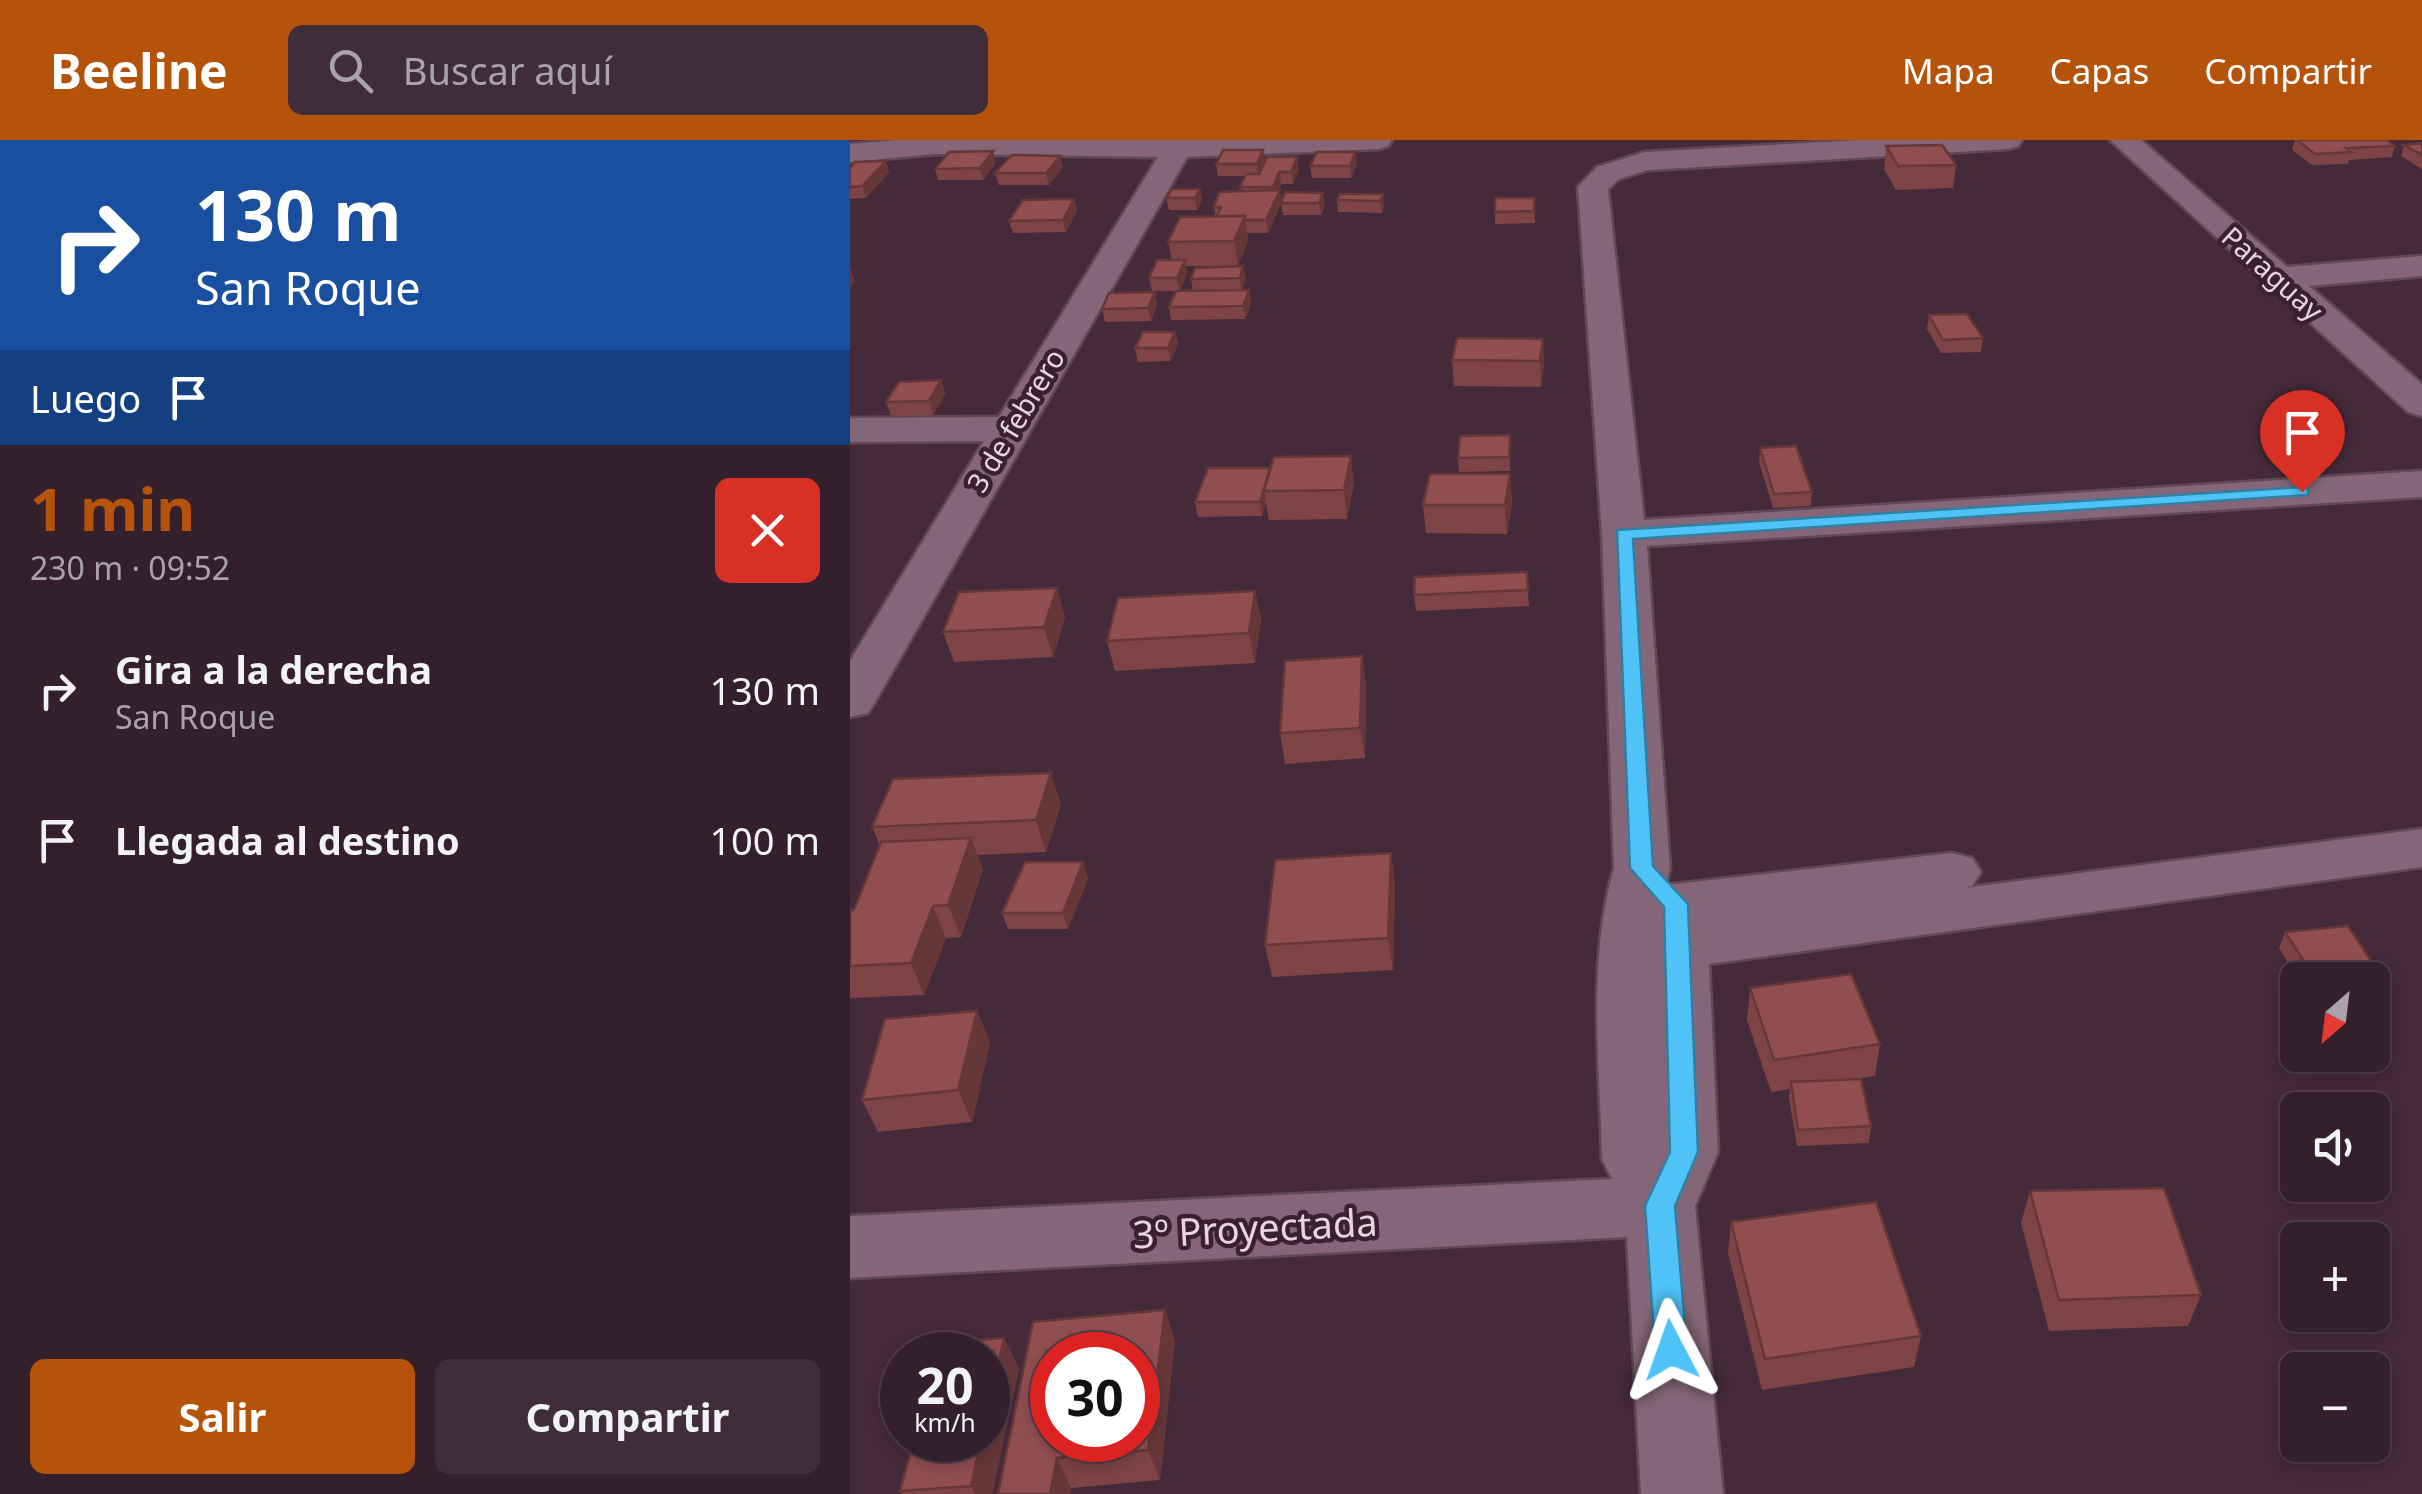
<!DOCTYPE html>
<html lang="es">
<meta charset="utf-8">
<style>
:root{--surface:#34202c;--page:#3f2d38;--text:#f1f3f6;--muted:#a9a3a9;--line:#4e3e48;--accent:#b45309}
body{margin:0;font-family:"Noto Sans",sans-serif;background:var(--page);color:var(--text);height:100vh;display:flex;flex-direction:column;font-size:38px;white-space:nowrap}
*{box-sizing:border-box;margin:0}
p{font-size:32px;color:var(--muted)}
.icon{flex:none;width:55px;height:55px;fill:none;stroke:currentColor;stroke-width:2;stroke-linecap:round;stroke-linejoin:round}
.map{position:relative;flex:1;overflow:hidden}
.side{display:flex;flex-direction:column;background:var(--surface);width:850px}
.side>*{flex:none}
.hud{background:#1a4fa0;color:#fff;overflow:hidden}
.needle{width:65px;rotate:208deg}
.buttons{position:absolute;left:1430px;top:822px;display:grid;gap:20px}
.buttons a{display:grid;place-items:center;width:110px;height:110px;border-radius:15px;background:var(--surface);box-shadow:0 5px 15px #0003,0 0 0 2px var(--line);font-size:50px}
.speed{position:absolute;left:30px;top:1192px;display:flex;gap:20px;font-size:50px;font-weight:700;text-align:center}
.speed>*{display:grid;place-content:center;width:130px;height:130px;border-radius:50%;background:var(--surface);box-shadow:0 5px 15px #0003,0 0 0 2px var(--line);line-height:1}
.speed small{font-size:25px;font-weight:400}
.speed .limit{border:15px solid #d22;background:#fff;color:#111}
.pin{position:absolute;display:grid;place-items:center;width:85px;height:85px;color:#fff;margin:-102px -42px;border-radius:50% 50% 50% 0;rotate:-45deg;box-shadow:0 0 10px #0007}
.pin .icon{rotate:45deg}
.me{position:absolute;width:110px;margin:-55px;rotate:356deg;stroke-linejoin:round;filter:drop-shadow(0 0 8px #0008)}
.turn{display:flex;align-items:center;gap:35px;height:210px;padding:0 30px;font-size:45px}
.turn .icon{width:130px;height:130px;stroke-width:2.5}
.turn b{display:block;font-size:70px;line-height:85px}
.then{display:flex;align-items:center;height:95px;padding:0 30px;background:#0003;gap:20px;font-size:38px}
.round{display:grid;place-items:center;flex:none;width:105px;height:105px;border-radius:15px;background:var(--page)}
.headline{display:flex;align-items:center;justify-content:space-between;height:170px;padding:0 30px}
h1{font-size:60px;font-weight:700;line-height:75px;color:var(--accent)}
.action{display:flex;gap:20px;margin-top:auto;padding:20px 30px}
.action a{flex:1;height:115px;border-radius:15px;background:var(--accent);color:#fff;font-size:40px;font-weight:700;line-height:115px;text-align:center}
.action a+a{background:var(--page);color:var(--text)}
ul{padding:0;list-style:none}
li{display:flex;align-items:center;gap:30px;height:150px;padding:0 30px}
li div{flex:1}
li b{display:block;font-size:38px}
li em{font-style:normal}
header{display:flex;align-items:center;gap:60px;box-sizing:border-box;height:140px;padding:0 50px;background:var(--accent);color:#fff}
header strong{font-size:48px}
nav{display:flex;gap:55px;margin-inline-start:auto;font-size:35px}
.search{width:700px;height:90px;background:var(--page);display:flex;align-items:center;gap:25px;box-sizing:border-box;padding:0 35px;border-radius:15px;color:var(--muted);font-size:38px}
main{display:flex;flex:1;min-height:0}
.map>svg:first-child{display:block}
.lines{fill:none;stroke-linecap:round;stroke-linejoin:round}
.minor-casing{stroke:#5f4956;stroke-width:5}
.minor{fill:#856678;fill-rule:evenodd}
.wall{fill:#7d4346}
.shaded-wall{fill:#663739}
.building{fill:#914e51;stroke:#663739;stroke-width:2.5;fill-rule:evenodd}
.route{fill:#4fc3f7;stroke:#337fa1;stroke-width:2.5}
.labels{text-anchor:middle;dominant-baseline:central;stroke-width:9;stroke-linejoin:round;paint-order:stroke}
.far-street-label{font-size:28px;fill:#e7d5df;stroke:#3a2030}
.near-street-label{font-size:38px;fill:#e7d5df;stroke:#3a2030}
</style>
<header>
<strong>Beeline</strong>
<div class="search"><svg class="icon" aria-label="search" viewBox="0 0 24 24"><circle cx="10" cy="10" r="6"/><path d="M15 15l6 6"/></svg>Buscar aquí</div>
<nav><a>Mapa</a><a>Capas</a><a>Compartir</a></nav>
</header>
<main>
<section class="side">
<div class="hud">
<div class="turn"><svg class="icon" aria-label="right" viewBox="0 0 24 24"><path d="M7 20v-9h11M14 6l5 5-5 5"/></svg><div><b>130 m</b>San Roque</div></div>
<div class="then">Luego<svg class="icon" aria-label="arrive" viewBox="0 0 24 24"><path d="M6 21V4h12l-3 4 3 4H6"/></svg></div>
</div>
<div class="headline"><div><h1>1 min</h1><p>230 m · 09:52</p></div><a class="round" style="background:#d93025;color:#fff"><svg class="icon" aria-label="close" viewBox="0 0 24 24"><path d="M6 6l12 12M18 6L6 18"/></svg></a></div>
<ul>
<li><svg class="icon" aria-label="right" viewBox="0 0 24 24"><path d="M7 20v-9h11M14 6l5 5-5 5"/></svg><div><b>Gira a la derecha</b><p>San Roque</p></div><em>130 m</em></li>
<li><svg class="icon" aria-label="arrive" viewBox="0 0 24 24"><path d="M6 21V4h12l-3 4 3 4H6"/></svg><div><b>Llegada al destino</b></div><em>100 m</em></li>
</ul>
<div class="action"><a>Salir</a><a>Compartir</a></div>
</section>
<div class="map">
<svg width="1572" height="1354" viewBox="0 0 1572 1354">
<rect width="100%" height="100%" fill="#452a3a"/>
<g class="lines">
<defs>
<g id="minor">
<polygon points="46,0 542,0 538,6 528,9 337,17 25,562 18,573 0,577 0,521 134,301 0,302 0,278 149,277 308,17 85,14 0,22 0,4"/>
<path d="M1009,0H1172L1168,6L1158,9L798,30L769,39L758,49L794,380L1572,331V357L797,406L820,728L816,745L1102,713L1122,718L1131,732L1122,746L1114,748L1572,689V727L859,824L868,1012L845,1066L873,1354H791L777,1097L0,1138V1076L762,1039L752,1019C750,923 737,821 764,728L752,394L728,47L747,27L795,12Z"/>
<polygon points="1260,0 1291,0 1437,127 1572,116 1572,136 1459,146 1572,244 1572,276 1558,272"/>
</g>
</defs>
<!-- minor casing -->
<use href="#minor" class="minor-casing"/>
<!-- minor -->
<use href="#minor" class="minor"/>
</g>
<!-- wall -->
<g class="wall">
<polygon points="1445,0 1537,0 1545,6 1542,17 1499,20 1498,24 1462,25 1442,10"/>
<polygon points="1572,3 1572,29 1551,16 1554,5"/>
<polygon points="1036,6 1106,25 1103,48 1046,50 1034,29"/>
<polygon points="413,10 415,21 449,29 443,44 431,44 428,50 430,50 432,62 435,52 475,65 471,75 433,75 431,63 418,93 397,93 398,100 388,126 336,126 337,133 330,151 343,151 341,139 345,128 396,139 392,150 399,150 401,163 395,179 321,180 319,167 326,151 302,151 299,138 322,120 318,102 365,76 364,67 391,51 390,47 395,36 368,36 366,24"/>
<polygon points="505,12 507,24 501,38 462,38 460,26"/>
<polygon points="36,21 39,32 16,58 0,59 0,28"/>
<polygon points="146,23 133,40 88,40 85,29"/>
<polygon points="213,27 199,45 149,45 145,33"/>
<polygon points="350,49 352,61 347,70 319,70 316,58"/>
<polygon points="533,54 534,66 532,73 488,72 487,60"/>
<polygon points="645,58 684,58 685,83 645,84"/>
<polygon points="224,59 227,71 216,92 163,93 159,81"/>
<polygon points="305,152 307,165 301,181 255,182 252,169"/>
<polygon points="1079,175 1133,198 1131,212 1091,213 1077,189"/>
<polygon points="325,192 328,205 320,221 288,222 285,208"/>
<polygon points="693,199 694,225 691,247 604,246 602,220"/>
<polygon points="91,240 95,254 83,275 41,276 36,262"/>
<polygon points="910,308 962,352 961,366 923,368 909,322"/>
<polygon points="660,309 660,331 609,332 608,318"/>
<polygon points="358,328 504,344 497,379 419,380 416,363 412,376 348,377 345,362"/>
<polygon points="660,334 662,363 657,394 576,393 573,365"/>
<polygon points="677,432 679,466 566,471 564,455"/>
<polygon points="405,451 411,480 405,523 265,531 257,501"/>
<polygon points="215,477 203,517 104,522 93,492"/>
<polygon points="512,516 516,546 515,618 435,624 430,593"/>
<polygon points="211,664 196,712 127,715 133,729 111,797 96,798 74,855 0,858 0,770 4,770 30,706 22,687"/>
<polygon points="541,713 545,745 543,830 422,837 415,805"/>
<polygon points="233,722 238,739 218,789 158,789 152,773"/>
<polygon points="1435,792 1537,845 1530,861 1522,862 1522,840 1449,840 1429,808"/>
<polygon points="900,848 1030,904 1025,936 1004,939 1021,986 1019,1003 947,1006 939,958 940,949 921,952 897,880"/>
<polygon points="127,871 140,903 122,982 28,992 12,960"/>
<polygon points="1180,1051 1351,1155 1338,1186 1199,1191 1171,1083"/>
<polygon points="881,1082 1071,1196 1064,1227 912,1250 878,1113"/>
<polygon points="315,1170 325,1201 310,1340 221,1348 220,1354 148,1354"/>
<polygon points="154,1198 169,1229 142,1354 52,1354 50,1351"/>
</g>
<!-- shaded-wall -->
<g class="shaded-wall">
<polygon points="413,10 415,21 408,36 407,24"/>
<polygon points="143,11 146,23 133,40 130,28"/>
<polygon points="505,12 507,24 501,38 500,26"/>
<polygon points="210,16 213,27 199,45 196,33"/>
<polygon points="447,17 449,29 443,44 441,32"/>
<polygon points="36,21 39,32 16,58 12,46"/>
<polygon points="429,32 431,44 425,59 423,47"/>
<polygon points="350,49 352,61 347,70 345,58"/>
<polygon points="430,50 432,62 418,93 416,80"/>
<polygon points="473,53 475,65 471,75 469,63"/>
<polygon points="533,54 534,66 532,73 531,61"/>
<polygon points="224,59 227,71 216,92 213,80"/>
<polygon points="395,76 398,100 388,126 384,101"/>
<polygon points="335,120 337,133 330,151 327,138"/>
<polygon points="393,126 396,139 392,151 390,138"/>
<polygon points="0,127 5,142 0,148"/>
<polygon points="399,150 401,163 395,179 393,166"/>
<polygon points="305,152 307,165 301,181 298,168"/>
<polygon points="325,192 328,205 320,221 318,208"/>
<polygon points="693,199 694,225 691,247 690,221"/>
<polygon points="91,240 95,254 83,275 79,261"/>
<polygon points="501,316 504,344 497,379 494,350"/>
<polygon points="420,328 414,351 416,363 412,376 410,362"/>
<polygon points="660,334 662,363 657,394 655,365"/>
<polygon points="207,448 215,477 203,517 194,487"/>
<polygon points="405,451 411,480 405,523 399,493"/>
<polygon points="512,516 516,546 515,618 510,588"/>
<polygon points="201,633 211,664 196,712 186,680"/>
<polygon points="121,698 133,729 111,797 98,765"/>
<polygon points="541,713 545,745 543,830 538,798"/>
<polygon points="233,722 238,739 218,789 213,773"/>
<polygon points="83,766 96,798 74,855 61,823"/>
<polygon points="127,871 140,903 122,982 108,950"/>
<polygon points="315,1170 325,1201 310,1340 298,1310"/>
<polygon points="154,1198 169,1229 142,1354 125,1354 121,1346 131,1300 138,1300 138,1272"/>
<polygon points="207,1318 221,1348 220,1354 200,1354"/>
</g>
<!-- building -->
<g class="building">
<polygon points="1447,0 1537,0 1545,6 1496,8 1501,12 1465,14"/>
<polygon points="1572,3 1572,15 1554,5"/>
<polygon points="1092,5 1106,25 1048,26 1036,6"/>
<polygon points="373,10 413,10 407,24 366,24"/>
<polygon points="143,11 130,28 85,29 99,12"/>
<polygon points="467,12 505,12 500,26 460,26"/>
<polygon points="162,15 210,16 196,33 145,33"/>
<polygon points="417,17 447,17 441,32 429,32 423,47 390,47 396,34 409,34"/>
<polygon points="36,21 12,46 0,47 0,28 5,22"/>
<polygon points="322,49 350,49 345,58 316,58"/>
<polygon points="430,50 416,80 395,80 395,76 367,76 371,67 364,67 369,52"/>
<polygon points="435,52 473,53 469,63 431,63"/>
<polygon points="490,54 533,54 531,61 487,60"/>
<polygon points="645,58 684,58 684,71 645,72"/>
<polygon points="224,59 213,80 159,81 173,60"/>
<polygon points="395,76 384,101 318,102 330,77"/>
<polygon points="307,120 335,120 327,138 299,138"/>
<polygon points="393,126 390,138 341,139 345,128"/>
<polygon points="399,150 393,166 319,167 326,151"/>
<polygon points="305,152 298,168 252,169 259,153"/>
<polygon points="1117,174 1133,198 1093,200 1079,175"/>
<polygon points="293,192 325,192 318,208 285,208"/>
<polygon points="607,198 693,199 690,221 602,220"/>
<polygon points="91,240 79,261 36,262 49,242"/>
<polygon points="660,295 659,317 608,318 610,296"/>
<polygon points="946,306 962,352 924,354 910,308"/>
<polygon points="501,316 494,350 414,351 424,317"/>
<polygon points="358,328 420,328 410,362 345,362"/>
<polygon points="580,334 660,334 655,365 573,365"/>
<polygon points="677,432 678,450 564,455 565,437"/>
<polygon points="207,448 194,487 93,492 109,452"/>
<polygon points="405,451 399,493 257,501 268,458"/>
<polygon points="512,516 510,588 430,593 435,521"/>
<polygon points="201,633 186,680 22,687 43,639"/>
<polygon points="121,698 98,765 83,766 61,823 0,826 0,770 4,770 31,702"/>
<polygon points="541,713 538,798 415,805 425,720"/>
<polygon points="175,722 233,722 213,773 152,773"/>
<polygon points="1498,786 1537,845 1522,846 1522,840 1466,840 1435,792"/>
<polygon points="1001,834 1030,904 924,920 900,848"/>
<polygon points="127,871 108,950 12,960 35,879"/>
<polygon points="1011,939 1021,986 948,990 941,942"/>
<polygon points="1314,1048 1351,1155 1209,1160 1180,1051"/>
<polygon points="1026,1062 1071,1196 915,1219 881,1082"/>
<path d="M315,1170L298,1310L207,1318L200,1354H148L183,1182ZM202,1215H288V1300H202Z"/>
<polygon points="154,1198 138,1272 138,1215 86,1215 89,1203"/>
<polygon points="64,1300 131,1300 121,1346 50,1351"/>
</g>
<!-- route -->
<polygon class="route" points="1452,347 1458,348 1458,355 783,399 803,726 838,764 848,1012 825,1066 837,1210 832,1220 821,1224 810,1220 805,1210 795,1066 820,1012 814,767 780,728 767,390"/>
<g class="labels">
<!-- far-street labels -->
<g class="far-street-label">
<text transform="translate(1423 133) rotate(42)">Paraguay</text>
<text transform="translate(165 280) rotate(-59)">3 de febrero</text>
</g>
<!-- near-street labels -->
<g class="near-street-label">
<text transform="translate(405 1087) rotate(-3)">3º Proyectada</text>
</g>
</g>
</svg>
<div class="buttons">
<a><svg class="needle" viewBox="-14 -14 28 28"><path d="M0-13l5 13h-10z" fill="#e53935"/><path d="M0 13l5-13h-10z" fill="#a9a3a9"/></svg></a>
<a><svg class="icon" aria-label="sound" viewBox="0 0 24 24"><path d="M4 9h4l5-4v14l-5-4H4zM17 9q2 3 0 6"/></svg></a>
<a>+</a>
<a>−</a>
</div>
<div class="speed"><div>20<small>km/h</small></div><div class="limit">30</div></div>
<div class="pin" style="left:1452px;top:352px;background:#d93025"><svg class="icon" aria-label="arrive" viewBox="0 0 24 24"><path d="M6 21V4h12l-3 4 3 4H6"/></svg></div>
<svg class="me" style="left:821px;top:1210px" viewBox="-20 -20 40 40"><path d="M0-17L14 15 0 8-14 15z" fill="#4fc3f7" stroke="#fff" stroke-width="4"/></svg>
</div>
</main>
